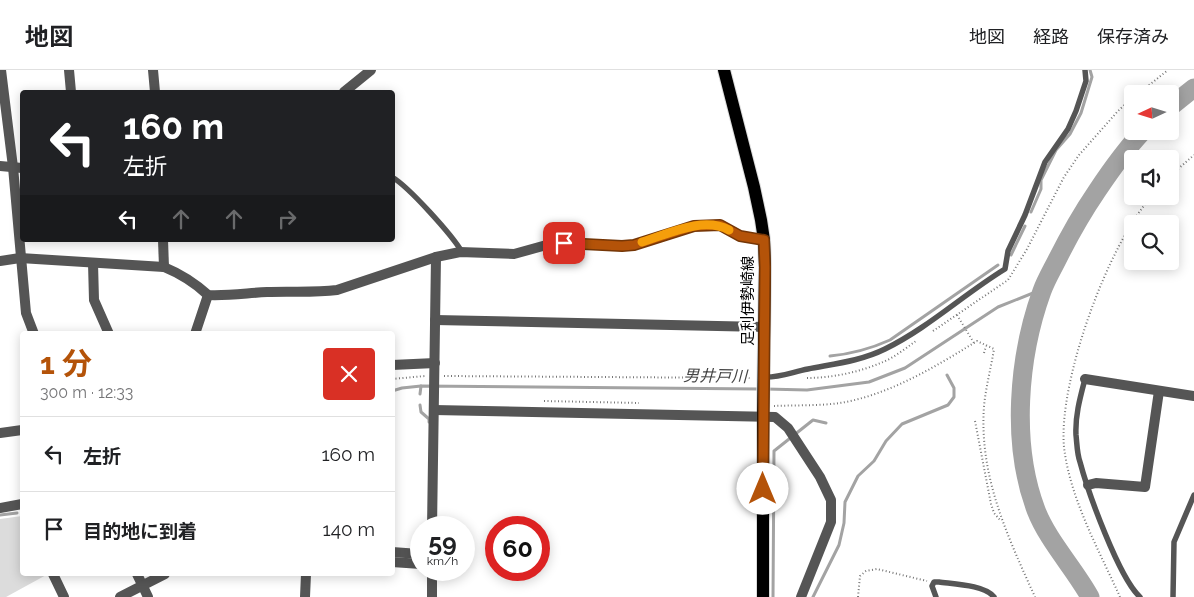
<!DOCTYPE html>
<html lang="ja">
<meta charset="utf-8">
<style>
:root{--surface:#fff;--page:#f6f6f6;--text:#202124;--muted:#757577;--line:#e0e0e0;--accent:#b45309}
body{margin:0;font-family:Raleway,"Noto Sans JP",sans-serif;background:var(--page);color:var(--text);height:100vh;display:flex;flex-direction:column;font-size:19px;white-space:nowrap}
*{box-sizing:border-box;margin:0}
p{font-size:16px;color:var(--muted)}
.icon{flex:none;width:28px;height:28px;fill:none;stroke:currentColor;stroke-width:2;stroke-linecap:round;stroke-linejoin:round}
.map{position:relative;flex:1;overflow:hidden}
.drawer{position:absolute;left:20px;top:261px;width:375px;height:245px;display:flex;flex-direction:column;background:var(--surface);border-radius:5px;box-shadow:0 2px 12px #0003}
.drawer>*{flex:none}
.banner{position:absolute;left:20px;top:20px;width:375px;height:152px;border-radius:5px;box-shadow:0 2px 12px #0003;background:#202124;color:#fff;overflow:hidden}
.needle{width:32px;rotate:266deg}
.tools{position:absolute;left:1124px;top:15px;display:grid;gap:10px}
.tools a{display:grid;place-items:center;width:55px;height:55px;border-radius:5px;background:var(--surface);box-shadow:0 2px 12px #0003;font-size:25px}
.speed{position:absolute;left:410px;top:446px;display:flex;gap:10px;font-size:25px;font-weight:700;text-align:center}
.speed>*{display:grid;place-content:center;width:65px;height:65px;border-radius:50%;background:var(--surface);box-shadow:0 2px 12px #0003;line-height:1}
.speed small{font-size:12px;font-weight:400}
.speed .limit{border:8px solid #d22;background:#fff;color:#111}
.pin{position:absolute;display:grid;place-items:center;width:42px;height:42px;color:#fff;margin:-21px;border-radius:10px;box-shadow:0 2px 8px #0006}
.me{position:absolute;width:55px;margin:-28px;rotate:0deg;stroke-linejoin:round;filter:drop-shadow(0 0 4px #0008)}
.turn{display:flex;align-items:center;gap:18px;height:105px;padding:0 20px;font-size:22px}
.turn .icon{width:65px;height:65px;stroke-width:2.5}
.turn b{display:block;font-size:35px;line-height:42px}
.lanes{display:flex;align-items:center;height:48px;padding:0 20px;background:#0003;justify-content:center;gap:25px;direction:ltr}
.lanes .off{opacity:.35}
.round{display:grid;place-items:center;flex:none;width:52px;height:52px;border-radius:5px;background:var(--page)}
.head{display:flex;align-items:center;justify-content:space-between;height:85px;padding:0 20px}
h1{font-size:30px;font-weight:700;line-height:38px;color:var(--accent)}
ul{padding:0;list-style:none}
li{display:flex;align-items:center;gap:15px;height:75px;padding:0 20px;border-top:1px solid var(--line)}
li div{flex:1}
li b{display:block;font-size:19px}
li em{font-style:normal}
header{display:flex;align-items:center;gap:30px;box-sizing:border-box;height:70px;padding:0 25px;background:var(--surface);border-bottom:1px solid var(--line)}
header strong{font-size:24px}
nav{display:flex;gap:28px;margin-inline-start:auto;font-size:18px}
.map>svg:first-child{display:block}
.green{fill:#dcdcdc}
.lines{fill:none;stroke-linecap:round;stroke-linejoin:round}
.stream{stroke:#a3a3a3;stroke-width:3}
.river{stroke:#a3a3a3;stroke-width:19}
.primary-casing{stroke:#dbdbdb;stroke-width:14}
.path{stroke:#777;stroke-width:2;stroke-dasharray:1 2.5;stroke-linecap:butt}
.lane{stroke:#555;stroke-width:5.5}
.street{stroke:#555;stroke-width:10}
.primary{stroke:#000;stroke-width:12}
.route-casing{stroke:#753606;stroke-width:12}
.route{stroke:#b45309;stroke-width:9}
.slow{stroke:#f59e0b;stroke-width:9}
.labels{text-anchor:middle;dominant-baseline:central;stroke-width:4.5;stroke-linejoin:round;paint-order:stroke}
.street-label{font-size:15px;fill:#000;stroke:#fff}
.water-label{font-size:16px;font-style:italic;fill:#444;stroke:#fff}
</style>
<header>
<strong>地図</strong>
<nav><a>地図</a><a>経路</a><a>保存済み</a></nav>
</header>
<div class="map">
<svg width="1194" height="527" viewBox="0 0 1194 527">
<rect width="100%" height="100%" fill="#fff"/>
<!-- green -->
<polygon class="green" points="22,446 22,504 48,504 6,527 0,527 0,449"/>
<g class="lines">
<!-- stream -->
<g class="stream">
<polyline points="1031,142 1041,119 1041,110 1056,80 1070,64 1081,43 1092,7 1090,0"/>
<polyline points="1011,185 1025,156"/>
<path d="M830,286C851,284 870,279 890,270L998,195"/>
<polyline points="766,319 807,320 869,312 905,298 998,237 1043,219"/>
<polyline points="392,321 402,318 421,316 760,319"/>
<polyline points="420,324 421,316"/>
<polyline points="420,335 421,342 429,349 429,352"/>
<polyline points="0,445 17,443"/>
<polyline points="773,527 774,381 813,350 826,353"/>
<polyline points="813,527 839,475 844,453 845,432 858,406 874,391 886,371 902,354 948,335 954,327 954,318 947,305"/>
</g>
<!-- river -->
<g class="river">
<polyline points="1170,37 1194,18"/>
<path d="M1090,527C1074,498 1048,471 1036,440C1011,374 1018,287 1042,221C1046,210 1052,200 1057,190C1069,166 1082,143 1097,121C1111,100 1126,79 1143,61"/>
</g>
<defs>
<polyline id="primary" points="724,0 754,117 761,150 764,170 765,197 763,346 763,527"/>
</defs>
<!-- primary casing -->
<use href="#primary" class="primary-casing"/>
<!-- path -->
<g class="path">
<polyline points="1138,24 1168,0"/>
<polyline points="1170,106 1194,85"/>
<polyline points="957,245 974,273"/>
<polyline points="933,261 1008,210 1027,179 1064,107 1079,85 1118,41 1132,28"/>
<polyline points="984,283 986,276"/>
<polyline points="444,306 752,308"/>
<path d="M807,308C832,308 860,302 883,292C895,287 906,278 916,271"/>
<polyline points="392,309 425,306"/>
<polyline points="544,331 639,333"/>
<path d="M774,336C795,335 819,336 840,333C889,325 935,297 977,271L994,279C991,298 986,316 984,336C979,406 1007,465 1035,527"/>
<polyline points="975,351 991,434 994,443 1000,450"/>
<polyline points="858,527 860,506 866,501 877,499 927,511"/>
<path d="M1120,527C1099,480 1070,429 1064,377C1058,312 1108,174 1152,126"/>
</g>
<!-- lane -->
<g class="lane">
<path d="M392,107C409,117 452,165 462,182"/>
<path d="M763,307C779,308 792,302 808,299C833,294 861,291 885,279C928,258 964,224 1005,199L1008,181L1025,145L1045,92L1068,59L1076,41L1086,11L1085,0"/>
<path d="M1085,309C1080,328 1075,346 1076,365C1077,374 1077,384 1080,392C1088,422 1119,508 1140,527"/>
<path d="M936,527L932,516L934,512H939C953,514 985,515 994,527"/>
<polyline points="1173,527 1174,472 1194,425"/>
</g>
<!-- street -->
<g class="street">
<polyline points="1,0 13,97 26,243 34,264"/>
<polyline points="69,0 71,22"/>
<polyline points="153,0 155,22"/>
<polyline points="344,22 371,0"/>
<polyline points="0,96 22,98"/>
<polyline points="163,170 164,197"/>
<path d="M0,191L20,188L164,197C181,204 194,212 208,225C228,226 247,223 267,222C290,221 313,223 337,220L436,187L460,182L514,184L550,174L564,173L622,176L634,175L694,156L720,155L741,166L764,170"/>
<polyline points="93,193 94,230 109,264"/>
<polyline points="435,250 765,257"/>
<polyline points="195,264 208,225"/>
<polyline points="392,295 435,293"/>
<polyline points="1085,309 1194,326"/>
<polyline points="434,340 775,347 788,358 820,407 831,430 831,452 801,527"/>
<polyline points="0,363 22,360"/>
<polyline points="1088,415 1096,413 1145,417 1159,321"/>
<polyline points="0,438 22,434"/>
<polyline points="432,458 436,187"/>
<polyline points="392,482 419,484 421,485"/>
<polyline points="392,492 421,494"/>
<polyline points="53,504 64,527"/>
<polyline points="137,504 148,527"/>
<polyline points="120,527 165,504"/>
<polyline points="305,527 306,504"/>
<polyline points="432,527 432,500"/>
</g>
<!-- primary -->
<use href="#primary" class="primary"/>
</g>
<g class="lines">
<defs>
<polyline id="route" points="564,173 622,176 634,175 694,156 720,155 740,166 764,170 765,197 763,419"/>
</defs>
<!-- route casing -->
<use href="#route" class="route-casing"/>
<!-- route -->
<use href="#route" class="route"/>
<!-- slow -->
<path class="slow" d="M642,172C668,164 703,146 729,160"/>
</g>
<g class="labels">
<!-- street labels -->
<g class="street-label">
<text transform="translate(748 231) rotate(-90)">足利伊勢崎線</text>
</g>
<!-- water labels -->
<g class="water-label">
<text transform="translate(715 306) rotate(1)">男井戸川</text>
</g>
</g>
</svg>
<div class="tools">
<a><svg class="needle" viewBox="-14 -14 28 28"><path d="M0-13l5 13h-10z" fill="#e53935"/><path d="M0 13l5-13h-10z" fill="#757577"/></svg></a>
<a><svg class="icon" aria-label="sound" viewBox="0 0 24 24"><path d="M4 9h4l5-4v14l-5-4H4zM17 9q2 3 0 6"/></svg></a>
<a><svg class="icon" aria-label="search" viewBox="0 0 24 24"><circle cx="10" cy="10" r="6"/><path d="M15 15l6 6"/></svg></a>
</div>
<div class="speed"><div>59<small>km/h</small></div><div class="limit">60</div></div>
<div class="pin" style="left:564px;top:173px;background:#d93025"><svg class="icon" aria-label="arrive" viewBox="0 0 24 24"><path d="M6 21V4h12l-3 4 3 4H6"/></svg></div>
<svg class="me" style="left:763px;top:419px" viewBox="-20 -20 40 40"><circle r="19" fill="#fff"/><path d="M0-13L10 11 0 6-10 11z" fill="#b45309"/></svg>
<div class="banner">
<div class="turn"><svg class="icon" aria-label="left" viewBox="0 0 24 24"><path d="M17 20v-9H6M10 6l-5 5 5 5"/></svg><div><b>160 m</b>左折</div></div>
<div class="lanes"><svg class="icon" aria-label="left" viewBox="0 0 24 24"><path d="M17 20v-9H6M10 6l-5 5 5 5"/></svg><svg class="icon off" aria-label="ahead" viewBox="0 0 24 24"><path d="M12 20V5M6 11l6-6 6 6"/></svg><svg class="icon off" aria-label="ahead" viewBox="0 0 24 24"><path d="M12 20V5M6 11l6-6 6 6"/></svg><svg class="icon off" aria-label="right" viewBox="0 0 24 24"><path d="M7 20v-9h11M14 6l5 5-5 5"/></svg></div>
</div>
<section class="drawer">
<div class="head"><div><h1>1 分</h1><p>300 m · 12:33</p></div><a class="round" style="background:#d93025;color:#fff"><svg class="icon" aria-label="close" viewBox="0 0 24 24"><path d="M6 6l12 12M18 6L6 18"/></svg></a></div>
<ul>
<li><svg class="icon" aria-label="left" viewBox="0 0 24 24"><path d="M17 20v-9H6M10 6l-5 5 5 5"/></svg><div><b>左折</b></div><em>160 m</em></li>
<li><svg class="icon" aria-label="arrive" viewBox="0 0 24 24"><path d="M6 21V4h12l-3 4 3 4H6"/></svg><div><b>目的地に到着</b></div><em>140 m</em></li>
</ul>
</section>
</div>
